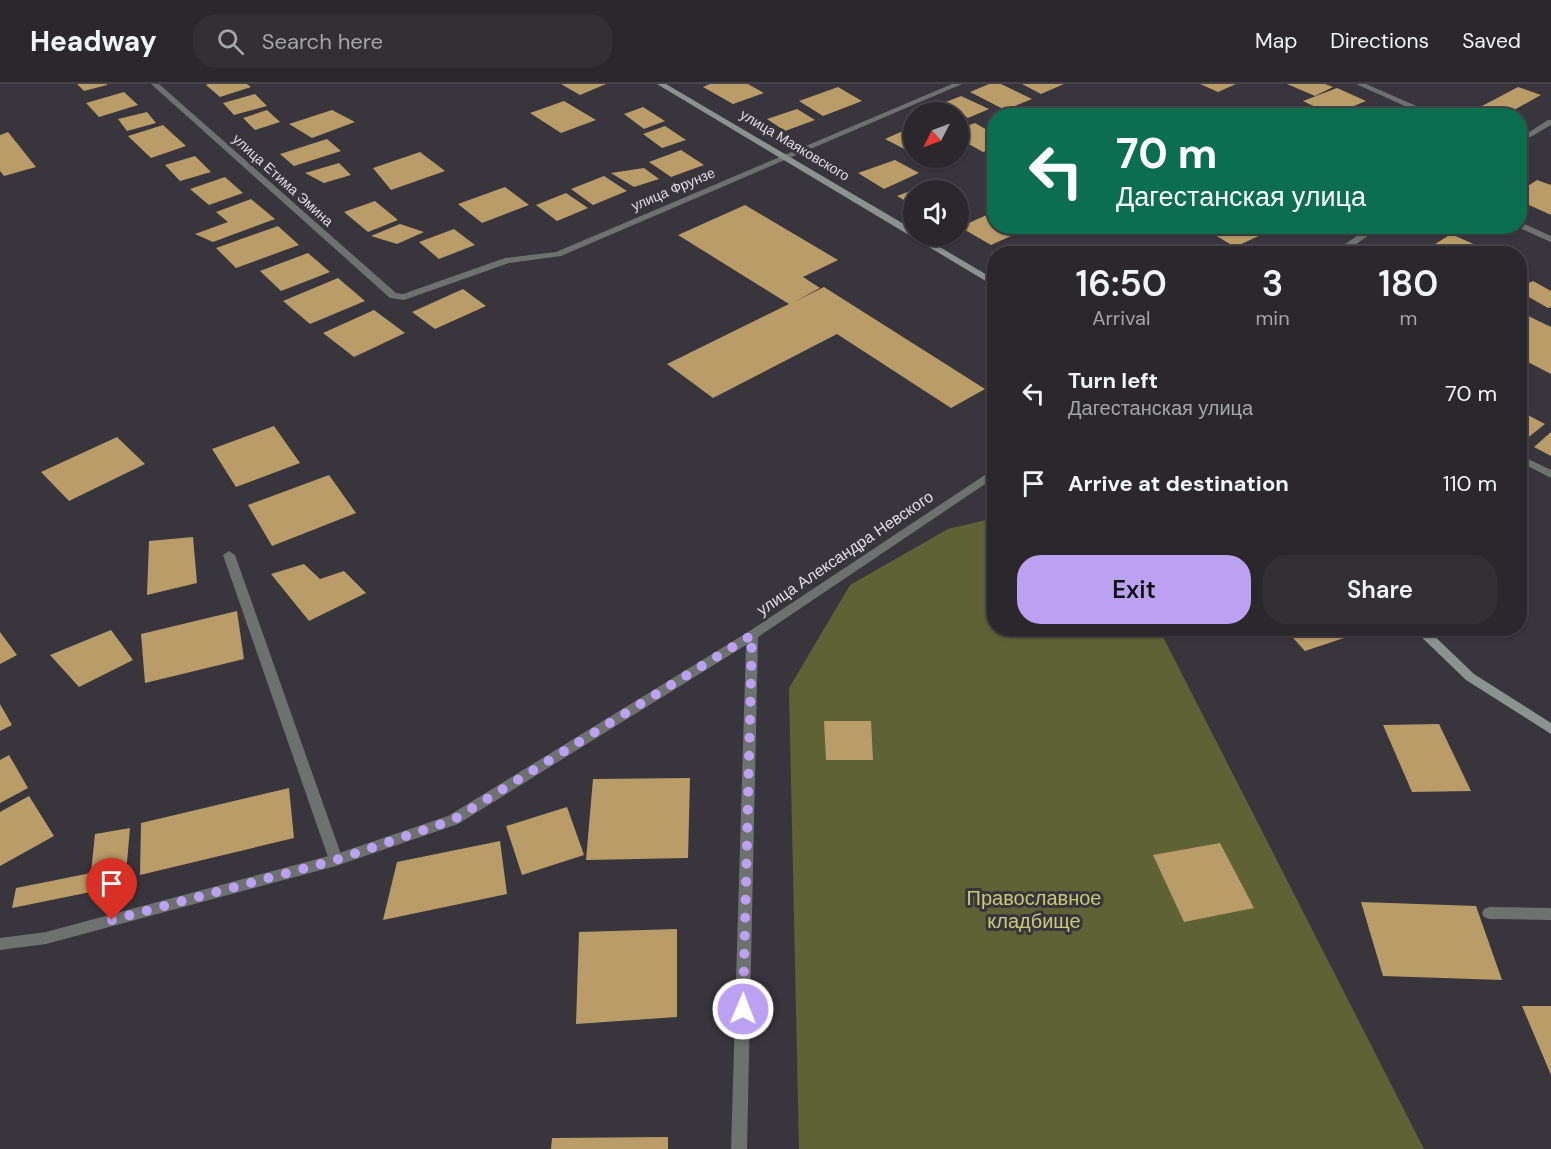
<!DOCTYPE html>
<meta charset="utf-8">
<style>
:root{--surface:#2a282d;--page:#323035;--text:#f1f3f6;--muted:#a5a6aa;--line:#464449;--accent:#bca0f2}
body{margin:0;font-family:"DM Sans",sans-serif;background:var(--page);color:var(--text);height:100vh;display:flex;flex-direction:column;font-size:22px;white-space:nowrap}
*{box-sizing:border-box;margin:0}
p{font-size:20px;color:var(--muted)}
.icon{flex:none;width:33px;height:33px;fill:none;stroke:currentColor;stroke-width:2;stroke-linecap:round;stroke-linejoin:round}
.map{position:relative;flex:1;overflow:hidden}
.details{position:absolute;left:987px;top:162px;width:540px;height:390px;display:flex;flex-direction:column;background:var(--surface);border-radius:24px;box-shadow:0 2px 4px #0004,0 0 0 2px var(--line)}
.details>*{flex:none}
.hud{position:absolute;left:987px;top:24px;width:540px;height:126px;border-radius:24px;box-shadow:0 2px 4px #0004,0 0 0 2px var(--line);background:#0b6e4f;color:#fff;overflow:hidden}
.needle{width:39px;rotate:228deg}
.buttons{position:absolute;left:903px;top:18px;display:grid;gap:12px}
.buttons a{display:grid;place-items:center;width:66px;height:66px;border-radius:50%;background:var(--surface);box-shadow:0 2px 4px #0004,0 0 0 2px var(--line);font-size:30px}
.pin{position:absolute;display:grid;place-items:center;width:51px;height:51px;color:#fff;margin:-62px -26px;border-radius:50% 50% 50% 0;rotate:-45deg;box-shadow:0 0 6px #0007}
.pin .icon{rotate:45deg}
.me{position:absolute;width:66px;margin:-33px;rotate:1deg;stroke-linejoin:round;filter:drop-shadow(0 0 4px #0008)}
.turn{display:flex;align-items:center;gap:21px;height:126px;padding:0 30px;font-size:27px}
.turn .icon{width:78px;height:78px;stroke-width:2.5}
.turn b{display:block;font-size:42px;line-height:51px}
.eta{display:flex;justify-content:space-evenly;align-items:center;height:102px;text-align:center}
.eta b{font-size:36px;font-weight:600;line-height:42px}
.button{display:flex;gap:12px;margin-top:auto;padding:12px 30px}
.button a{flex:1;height:69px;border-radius:24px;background:var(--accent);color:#111;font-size:24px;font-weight:600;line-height:69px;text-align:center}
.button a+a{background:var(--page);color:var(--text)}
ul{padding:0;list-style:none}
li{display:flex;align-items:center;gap:18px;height:90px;padding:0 30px}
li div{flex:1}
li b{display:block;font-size:22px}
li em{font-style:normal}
header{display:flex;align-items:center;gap:36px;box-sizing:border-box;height:84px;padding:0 30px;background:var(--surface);border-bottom:2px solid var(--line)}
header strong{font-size:28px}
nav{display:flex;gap:33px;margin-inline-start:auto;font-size:21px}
.search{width:420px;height:54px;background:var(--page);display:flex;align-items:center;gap:15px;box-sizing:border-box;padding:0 21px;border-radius:24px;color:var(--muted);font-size:22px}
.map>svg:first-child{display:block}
.green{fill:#5f6235}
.building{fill:#ba9c68}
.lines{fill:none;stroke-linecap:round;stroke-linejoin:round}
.lane{fill:#6d7270;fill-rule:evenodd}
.street{fill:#6d7270;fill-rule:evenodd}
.secondary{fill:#8b9390;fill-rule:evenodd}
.route{stroke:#bca0f2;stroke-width:10;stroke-dasharray:0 18}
.labels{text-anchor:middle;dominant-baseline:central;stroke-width:6;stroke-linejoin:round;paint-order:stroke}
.far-street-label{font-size:14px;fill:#e0dee3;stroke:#38353c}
.street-label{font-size:16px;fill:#e0dee3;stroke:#38353c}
.near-park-label{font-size:20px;fill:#c6cb77;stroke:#38353c}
</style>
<header>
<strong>Headway</strong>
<div class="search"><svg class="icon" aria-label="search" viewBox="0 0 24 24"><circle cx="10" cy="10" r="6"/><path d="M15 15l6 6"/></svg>Search here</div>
<nav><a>Map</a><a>Directions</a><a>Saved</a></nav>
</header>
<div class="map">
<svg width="1551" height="1065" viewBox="0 0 1551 1065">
<rect width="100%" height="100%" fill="#38353c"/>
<!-- green -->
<polygon class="green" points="994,434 994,544 1159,545 1424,1065 799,1065 789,604 850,501 948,445"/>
<!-- building -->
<g class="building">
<polygon points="77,0 107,0 107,1 84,7"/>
<polygon points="208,0 247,0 251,3 220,13 206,1"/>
<polygon points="561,0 606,0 580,11"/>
<polygon points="710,0 748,0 764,9 733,20 703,3"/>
<polygon points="989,0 1001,0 1032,15 1005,26 970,8"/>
<polygon points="1022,0 1064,0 1041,10"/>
<polygon points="1200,0 1236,0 1218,8"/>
<polygon points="1287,0 1325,0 1333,3 1315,12"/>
<polygon points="838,3 862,17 823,32 799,17"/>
<polygon points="1518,3 1541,11 1505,31 1482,22"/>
<polygon points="1337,4 1366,17 1332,31 1303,17"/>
<polygon points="124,8 138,21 99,33 86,19"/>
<polygon points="255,10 267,22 234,31 223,19"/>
<polygon points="961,12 989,25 968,34 941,20"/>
<polygon points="564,17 596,36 561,49 530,29"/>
<polygon points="643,23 665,37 644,45 624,30"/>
<polygon points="797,25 815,36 785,47 767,35"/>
<polygon points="267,26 280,38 255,46 243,34"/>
<polygon points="332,26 355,38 312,54 289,40"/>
<polygon points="147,28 156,39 127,47 118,35"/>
<polygon points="975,39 994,50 994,64 983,68 958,54 958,45"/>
<polygon points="163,41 186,62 151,74 128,52"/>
<polygon points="665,42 686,56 662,64 643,50"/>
<polygon points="914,42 914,70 885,55"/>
<polygon points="8,48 36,83 4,92 0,87 0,51"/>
<polygon points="327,55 341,67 294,82 280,70"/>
<polygon points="681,66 704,81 671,93 649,78"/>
<polygon points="420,68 445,87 391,106 373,84"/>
<polygon points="195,72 211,88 180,97 165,81"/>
<polygon points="895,76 919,89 884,105 858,89"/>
<polygon points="339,79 351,91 324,99 305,89"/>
<polygon points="644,84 659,95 634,103 611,89"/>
<polygon points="604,92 627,107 593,121 571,105"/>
<polygon points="225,93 243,109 209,121 190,105"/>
<polygon points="1537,96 1551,101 1551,131 1520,117 1520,107"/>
<polygon points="934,98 950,106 914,106 914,122 897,112"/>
<polygon points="505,103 529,121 482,139 458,120"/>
<polygon points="566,109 588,124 557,137 536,121"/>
<polygon points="251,115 275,135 213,158 195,150 228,138 216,128"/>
<polygon points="375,117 398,136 368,148 344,128"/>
<polygon points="745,121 838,176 803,193 820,204 794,218 824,203 985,305 951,324 837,250 713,314 667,280 789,220 678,151"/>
<polygon points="991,129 994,131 994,142 1014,142 1022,147 991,161 960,143"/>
<polygon points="400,140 424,148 397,160 371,152"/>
<polygon points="278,142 299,161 236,184 216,164"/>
<polygon points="1200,142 1259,142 1255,145 1265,149 1235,163"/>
<polygon points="454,145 475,161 439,175 419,158"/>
<polygon points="1451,150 1480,163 1471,170 1440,170 1429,164"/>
<polygon points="1212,161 1229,170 1198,170"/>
<polygon points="308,169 330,188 281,207 260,187"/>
<polygon points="338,194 365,217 310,240 283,217"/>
<polygon points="1533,197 1551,207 1551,223 1548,224 1520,208 1520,203"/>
<polygon points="463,205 486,222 435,245 412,228"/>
<polygon points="374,226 405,249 354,273 323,249"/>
<polygon points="1520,228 1551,243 1551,290 1520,274"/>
<polygon points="1520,327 1545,340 1521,359 1520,358"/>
<polygon points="274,342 300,379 236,403 212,365"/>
<polygon points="1551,348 1551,372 1534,363"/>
<polygon points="117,353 145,380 69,417 41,388"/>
<polygon points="329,391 356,429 272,462 248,421"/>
<polygon points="193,453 197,499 147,511 149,457"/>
<polygon points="304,480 320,495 344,487 366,509 309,537 271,490"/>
<polygon points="237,527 244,575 145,599 141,550"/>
<polygon points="1284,544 1355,544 1359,549 1305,567"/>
<polygon points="111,546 133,576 79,603 50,571"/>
<polygon points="0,548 17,571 0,580"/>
<polygon points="0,620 12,641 0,647"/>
<polygon points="824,637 871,637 873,676 826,676"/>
<polygon points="1439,640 1471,707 1412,708 1383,641"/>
<polygon points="9,671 28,704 0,719 0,676"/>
<polygon points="690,694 688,774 586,776 593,695"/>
<polygon points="289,704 294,754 140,791 141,739"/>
<polygon points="29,712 54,752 0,782 0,728"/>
<polygon points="567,723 584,771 522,791 506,742"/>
<polygon points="130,744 125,801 12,824 16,804 91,789 95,750"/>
<polygon points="500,757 507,810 383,836 397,778"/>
<polygon points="1220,759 1254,824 1184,838 1153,771"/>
<polygon points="1361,818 1476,822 1502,896 1383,892"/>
<polygon points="677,845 677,933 576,940 579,848"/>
<polygon points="1522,922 1551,922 1551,991"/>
<polygon points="668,1053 668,1065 551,1065 552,1054"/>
</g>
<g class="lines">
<!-- lane -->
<g class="lane">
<polygon points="1520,138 1551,152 1551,158 1517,143 1520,142"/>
<polygon points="1520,371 1551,386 1551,394 1520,378"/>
<polygon points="229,467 235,471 343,776 341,780 336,782 331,780 329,776 223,471"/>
<polygon points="1489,823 1551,824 1551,836 1489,835 1484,833 1482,829 1484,825"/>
</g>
<!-- street -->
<g class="street">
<polygon points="151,0 159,0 396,209 403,210 505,174 556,168 952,0 962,0 561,172 509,179 404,216 390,214"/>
<polygon points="1356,0 1366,0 1439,32 1427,32"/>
<polygon points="1548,36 1551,36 1551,41 1520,59 1520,54"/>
<polygon points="1371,142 1382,142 1342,170 1331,170"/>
<polygon points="994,385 994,394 758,553 747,1065 731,1065 746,561 458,740 336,782 46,860 0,866 0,854 46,848 336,770 448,732 748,548"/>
</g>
<!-- secondary -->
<g class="secondary">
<polygon points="657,0 666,0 914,146 914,152 921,152 994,195 994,202"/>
<polygon points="1412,544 1426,544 1474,590 1551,639 1551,650 1466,596"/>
</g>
</g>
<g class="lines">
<!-- route -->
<polyline class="route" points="112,836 336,776 453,736 752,551 743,925"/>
</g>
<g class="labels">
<!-- far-street labels -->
<g class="far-street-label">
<text transform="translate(795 61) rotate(31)">улица Маяковского</text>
<text transform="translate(283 96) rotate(42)">улица Етима Эмина</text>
<text transform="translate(673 105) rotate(-23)">улица Фрунзе</text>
</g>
<!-- street labels -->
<g class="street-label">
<text transform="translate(845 469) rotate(-34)">улица Александра Невского</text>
</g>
<!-- near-park labels -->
<g class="near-park-label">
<text x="1034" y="814">Православное<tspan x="1034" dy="23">кладбище</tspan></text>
</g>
</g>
</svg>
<div class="buttons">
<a><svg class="needle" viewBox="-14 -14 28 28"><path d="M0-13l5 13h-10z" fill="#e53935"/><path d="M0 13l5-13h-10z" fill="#a5a6aa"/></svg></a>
<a><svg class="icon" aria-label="sound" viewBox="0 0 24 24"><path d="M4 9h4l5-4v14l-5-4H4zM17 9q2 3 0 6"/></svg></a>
</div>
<div class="pin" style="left:112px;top:836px;background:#d93025"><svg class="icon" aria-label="arrive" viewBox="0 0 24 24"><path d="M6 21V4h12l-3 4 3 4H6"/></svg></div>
<svg class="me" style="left:743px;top:925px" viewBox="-20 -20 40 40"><circle r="17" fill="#bca0f2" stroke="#fff" stroke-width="3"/><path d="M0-11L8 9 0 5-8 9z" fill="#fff"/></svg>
<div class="hud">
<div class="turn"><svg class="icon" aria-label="left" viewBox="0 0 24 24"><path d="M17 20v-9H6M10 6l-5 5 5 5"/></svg><div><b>70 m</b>Дагестанская улица</div></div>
</div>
<section class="details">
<div class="eta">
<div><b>16:50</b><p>Arrival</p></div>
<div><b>3</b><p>min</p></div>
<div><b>180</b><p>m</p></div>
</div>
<ul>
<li><svg class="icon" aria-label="left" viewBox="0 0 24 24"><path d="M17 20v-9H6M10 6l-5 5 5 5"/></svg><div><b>Turn left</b><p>Дагестанская улица</p></div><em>70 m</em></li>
<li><svg class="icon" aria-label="arrive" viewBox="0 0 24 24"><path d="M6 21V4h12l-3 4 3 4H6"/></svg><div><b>Arrive at destination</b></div><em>110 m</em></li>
</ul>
<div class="button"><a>Exit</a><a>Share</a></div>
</section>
</div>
